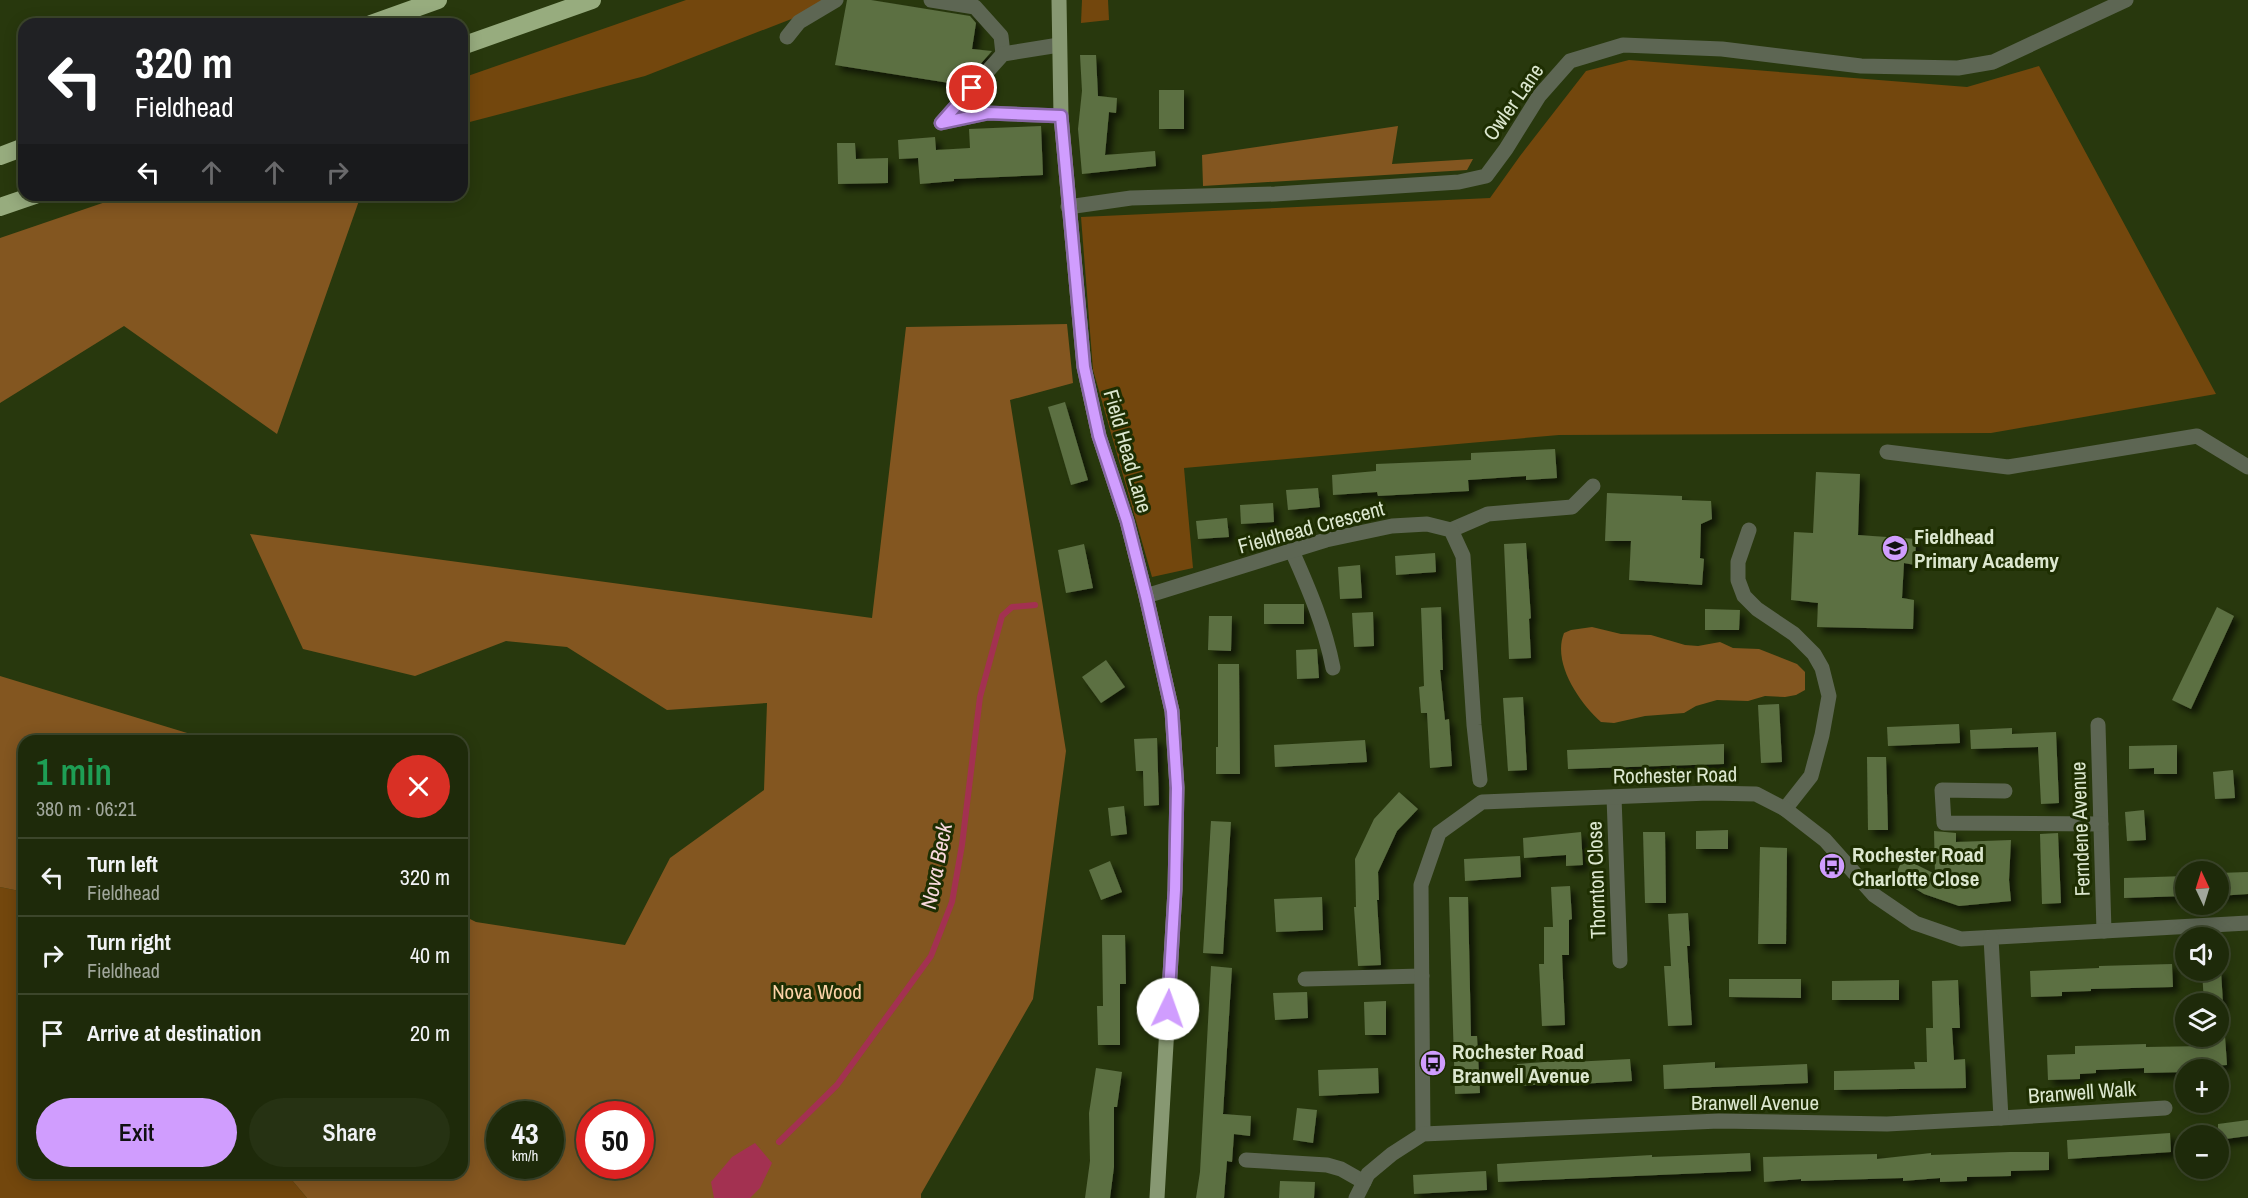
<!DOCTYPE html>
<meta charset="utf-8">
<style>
:root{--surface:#1e2a0a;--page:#263213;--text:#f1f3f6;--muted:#a1a79c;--line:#3c462b;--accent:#d09dfe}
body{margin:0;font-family:"Archivo Narrow",sans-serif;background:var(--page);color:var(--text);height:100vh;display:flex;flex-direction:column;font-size:22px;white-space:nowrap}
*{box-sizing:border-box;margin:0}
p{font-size:20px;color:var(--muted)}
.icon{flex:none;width:33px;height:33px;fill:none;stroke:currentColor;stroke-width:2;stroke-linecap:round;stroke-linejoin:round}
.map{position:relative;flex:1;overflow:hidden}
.sheet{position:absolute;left:18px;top:735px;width:450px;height:444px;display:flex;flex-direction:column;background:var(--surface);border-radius:18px;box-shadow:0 3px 15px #0003,0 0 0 2px var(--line)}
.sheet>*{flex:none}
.banner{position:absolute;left:18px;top:18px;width:450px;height:183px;border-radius:18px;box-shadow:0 3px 15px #0003,0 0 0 2px var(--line);background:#202124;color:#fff;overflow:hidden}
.needle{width:39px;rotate:356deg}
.buttons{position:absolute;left:2175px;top:861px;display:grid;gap:12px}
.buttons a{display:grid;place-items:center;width:54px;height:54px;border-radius:50%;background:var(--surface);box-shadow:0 3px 15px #0003,0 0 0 2px var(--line);font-size:30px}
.speed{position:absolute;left:486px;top:1101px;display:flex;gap:12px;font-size:30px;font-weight:700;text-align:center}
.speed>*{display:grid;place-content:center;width:78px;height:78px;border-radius:50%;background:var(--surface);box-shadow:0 3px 15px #0003,0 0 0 2px var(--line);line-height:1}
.speed small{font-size:15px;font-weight:400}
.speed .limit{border:9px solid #d22;background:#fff;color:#111}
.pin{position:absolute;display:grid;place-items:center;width:51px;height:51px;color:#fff;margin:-26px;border:3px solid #fff;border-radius:50%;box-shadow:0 2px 6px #0007}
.me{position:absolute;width:66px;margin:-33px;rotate:3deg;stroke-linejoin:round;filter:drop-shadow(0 0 4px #0008)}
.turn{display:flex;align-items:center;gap:21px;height:126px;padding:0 18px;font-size:27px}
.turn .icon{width:78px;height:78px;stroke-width:2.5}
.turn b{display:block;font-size:42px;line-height:51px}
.lanes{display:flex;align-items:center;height:57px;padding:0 18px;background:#0003;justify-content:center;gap:30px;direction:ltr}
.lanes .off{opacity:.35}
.round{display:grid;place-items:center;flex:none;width:63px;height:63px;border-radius:32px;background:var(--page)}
.headline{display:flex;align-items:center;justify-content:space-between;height:102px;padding:0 18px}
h1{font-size:36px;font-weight:600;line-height:45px;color:#1e9e55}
.action{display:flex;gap:12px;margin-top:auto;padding:12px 18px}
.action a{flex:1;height:69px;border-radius:36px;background:var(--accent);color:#111;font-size:24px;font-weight:600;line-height:69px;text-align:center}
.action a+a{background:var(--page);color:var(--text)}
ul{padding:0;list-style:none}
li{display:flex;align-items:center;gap:18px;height:78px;padding:0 18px;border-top:2px solid var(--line)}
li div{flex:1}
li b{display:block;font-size:22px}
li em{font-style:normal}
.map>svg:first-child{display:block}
.green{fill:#73470d}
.forest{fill:#835620;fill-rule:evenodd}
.water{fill:#a33151}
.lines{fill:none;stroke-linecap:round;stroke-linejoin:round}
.stream{stroke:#a33151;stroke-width:6}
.building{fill:#5c6f43;filter:url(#shadow)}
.minor{stroke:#5d6653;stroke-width:15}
.major{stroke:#879872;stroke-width:15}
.highway{stroke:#97ac7e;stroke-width:18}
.route-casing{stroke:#8766a5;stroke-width:15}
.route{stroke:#d09dfe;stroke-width:10}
.labels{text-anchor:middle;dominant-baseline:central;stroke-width:6;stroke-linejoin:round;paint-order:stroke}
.street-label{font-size:21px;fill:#dce7cf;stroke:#1e2e02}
.poi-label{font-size:21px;font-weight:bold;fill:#dce7cf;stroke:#1e2e02;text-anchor:start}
.park-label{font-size:21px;fill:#fbd2a7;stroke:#1e2e02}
.water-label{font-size:22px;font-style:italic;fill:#f9d9de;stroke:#1e2e02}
</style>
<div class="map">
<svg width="2248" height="1198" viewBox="0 0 2248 1198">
<defs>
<filter id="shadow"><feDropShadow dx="5.5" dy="5.5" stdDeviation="3" flood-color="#0009"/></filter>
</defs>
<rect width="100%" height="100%" fill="#28380d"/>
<!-- green -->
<g class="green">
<polygon points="686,0 840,0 645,76 462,124 462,78"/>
<polygon points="1082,0 1108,0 1109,20 1081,23"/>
<polygon points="1629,60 1967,87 2039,66 2216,394 1991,433 1559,435 1184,468 1193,568 1152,577 1093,370 1081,217 1490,198 1520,156 1586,71"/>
<polygon points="0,887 24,892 24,1173 286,1173 307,1198 0,1198"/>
</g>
<!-- forest -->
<g class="forest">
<polygon points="1398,126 1392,164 1473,159 1467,170 1203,186 1202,155"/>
<polygon points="126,195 361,195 277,434 124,326 0,403 0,238"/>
<path d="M1067,324L1073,383L1010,400L1066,751L1033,999L921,1194V1198H307L286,1173H462V915L476,922L625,945L670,858L764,790L767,703L667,710L567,647L506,641L415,676L303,649L250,534L872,618L906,327ZM500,1114H550V1166H500ZM590,1114H640V1166H590Z"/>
<path d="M1592,627L1621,634L1651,635L1685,645L1698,646L1720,642L1733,648L1759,649L1797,664L1805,672V690L1796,695L1785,697L1765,696L1748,701L1717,700L1696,706L1684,713L1645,716L1614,723L1601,722C1579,702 1552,663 1564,633L1571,630Z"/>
<polygon points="0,676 197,736 212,741 24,741 24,892 0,887"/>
</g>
<!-- water -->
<polygon class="water" points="755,1143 772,1163 760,1188 750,1198 714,1198 711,1182 732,1157"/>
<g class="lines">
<!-- stream -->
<polyline class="stream" points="779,1142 837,1085 931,956 952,902 962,845 980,697 1002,616 1012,607 1035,605"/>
</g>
<!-- building -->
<g class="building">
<polygon points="847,0 871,0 970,16 976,23 972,49 992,51 962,85 835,65"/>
<polygon points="1080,55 1096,55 1098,96 1117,98 1116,113 1109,112 1105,155 1155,151 1156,166 1082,174 1078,129 1082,91"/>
<rect x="1159" y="90" width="25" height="39"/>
<polygon points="1041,126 1043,175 954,179 954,181 920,184 918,158 899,159 898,140 935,137 936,150 970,148 969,129"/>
<polygon points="837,143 855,143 856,159 888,158 888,183 838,184"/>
<polygon points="1065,402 1088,480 1071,485 1048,407"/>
<polygon points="1555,449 1557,478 1526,480 1526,476 1468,480 1469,491 1378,496 1377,492 1333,495 1332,475 1376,471 1376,464 1471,460 1471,453"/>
<polygon points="1816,472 1860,474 1858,535 1916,539 1915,565 1904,563 1902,598 1914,600 1913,629 1817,627 1818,603 1791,600 1794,532 1813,533"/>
<polygon points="1318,488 1320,507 1288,510 1286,490"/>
<polygon points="1607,493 1682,496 1682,500 1711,501 1712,519 1701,524 1700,558 1704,559 1702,585 1629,580 1631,541 1605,541"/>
<polygon points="1273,503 1274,522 1241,524 1240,505"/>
<polygon points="1227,518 1229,537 1198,539 1196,521"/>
<polygon points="1526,543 1531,618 1529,619 1531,658 1509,659 1504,544"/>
<polygon points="1084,544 1093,588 1066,593 1058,550"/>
<polygon points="1435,553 1436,572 1396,575 1395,556"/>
<polygon points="1360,565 1362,598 1340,599 1338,567"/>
<rect x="1264" y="604" width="40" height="20"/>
<polygon points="1441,607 1443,670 1440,670 1445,720 1449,719 1452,766 1430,768 1427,713 1421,713 1419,687 1424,686 1421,608"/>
<polygon points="2217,607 2234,616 2191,709 2172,700"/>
<polygon points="1705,609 1740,610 1739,630 1705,630"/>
<polygon points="1373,612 1374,646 1354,647 1352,613"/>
<polygon points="1209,616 1232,616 1231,651 1208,650"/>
<polygon points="1317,649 1319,678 1297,679 1296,650"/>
<polygon points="1106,660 1125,687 1101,703 1082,677"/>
<polygon points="1218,664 1239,664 1240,774 1216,774 1216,747 1218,747"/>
<polygon points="1523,697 1527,770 1508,771 1503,698"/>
<polygon points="1779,704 1782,762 1761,763 1758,705"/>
<polygon points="1959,724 1960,743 1888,746 1887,727"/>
<polygon points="2012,728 2012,734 2056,732 2059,803 2041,804 2038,747 1971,749 1970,730"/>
<polygon points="1157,738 1159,805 1144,806 1143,771 1136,771 1134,739"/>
<polygon points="1365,740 1367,762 1275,767 1274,745"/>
<polygon points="1724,744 1724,764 1568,769 1567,750"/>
<polygon points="2177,745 2177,774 2154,774 2154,768 2129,769 2129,746"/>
<polygon points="1867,757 1886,757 1888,830 1868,830"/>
<polygon points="2233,770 2235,798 2215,799 2213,772"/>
<polygon points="1399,792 1418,809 1397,831 1378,872 1379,900 1377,900 1381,965 1358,966 1354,907 1356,907 1355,859 1374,819"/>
<polygon points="1124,806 1127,834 1111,836 1108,808"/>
<polygon points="2144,810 2146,840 2127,841 2125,812"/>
<polygon points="1211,821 1231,822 1223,954 1203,953"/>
<polygon points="1728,830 1728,849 1696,849 1696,831"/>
<polygon points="1934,831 1956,833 1956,842 2011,840 2009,880 2011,901 1959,906 1924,894 1895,876 1903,858 1935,874"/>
<polygon points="1581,832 1583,865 1566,866 1566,855 1524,858 1523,838"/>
<polygon points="1643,832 1665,832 1666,903 1645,903"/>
<polygon points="2058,833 2061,903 2042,904 2040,834"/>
<polygon points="1760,847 1787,848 1786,944 1758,944"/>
<polygon points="1520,856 1521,877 1465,881 1464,859"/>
<polygon points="1110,861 1122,892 1101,900 1089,870"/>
<polygon points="2248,872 2248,894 2218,896 2218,873"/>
<polygon points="2186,876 2186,896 2124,898 2124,878"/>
<polygon points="1570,886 1572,919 1569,920 1569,955 1562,955 1565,1025 1542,1026 1539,964 1544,964 1544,927 1553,927 1551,887"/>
<polygon points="1322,897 1323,930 1276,932 1274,899"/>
<polygon points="1449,897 1468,897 1471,1036 1477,1036 1480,1093 1455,1094"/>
<polygon points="1688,913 1690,946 1687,946 1692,1025 1668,1026 1664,966 1671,966 1668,914"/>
<polygon points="1102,935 1125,935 1126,984 1120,984 1120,1045 1098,1045 1097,1006 1103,1006"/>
<polygon points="2172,964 2173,987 2091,989 2091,991 2062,992 2062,996 2031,997 2030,971 2099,968 2099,966"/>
<polygon points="1211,966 1232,968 1223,1114 1251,1116 1250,1136 1234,1134 1232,1162 1227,1161 1224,1198 1196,1198 1200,1172"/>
<polygon points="2202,970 2221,970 2223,1004 2204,1004"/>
<polygon points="1729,979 1801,979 1801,998 1729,997"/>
<polygon points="1899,980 1899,1000 1832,1000 1832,981"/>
<polygon points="1958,980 1960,1028 1952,1028 1954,1060 1965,1059 1966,1088 1834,1090 1834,1071 1915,1069 1914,1062 1927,1062 1926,1028 1933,1028 1932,981"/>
<polygon points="1307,992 1308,1018 1275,1020 1273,993"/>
<polygon points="1386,1001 1386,1035 1365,1035 1364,1002"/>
<polygon points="2206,1036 2225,1036 2227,1065 2192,1067 2192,1070 2186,1070 2186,1072 2144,1073 2144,1068 2096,1070 2096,1073 2080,1074 2080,1079 2048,1080 2047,1055 2075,1054 2075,1046 2146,1044 2146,1047 2207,1046"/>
<polygon points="1630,1059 1632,1081 1579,1084 1578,1082 1519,1086 1517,1064 1572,1060 1572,1062"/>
<polygon points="1715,1062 1715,1068 1807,1064 1808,1083 1664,1089 1663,1065"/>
<polygon points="1096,1068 1122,1072 1117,1107 1114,1107 1114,1167 1110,1198 1085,1198 1090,1161 1089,1113"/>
<polygon points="1378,1068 1379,1093 1319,1096 1318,1070"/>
<polygon points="1297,1108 1317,1110 1313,1143 1293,1140"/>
<polygon points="2248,1120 2248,1136 2218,1140 2218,1124"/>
<polygon points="2170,1133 2171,1152 2068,1159 2067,1140"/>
<polygon points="2010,1152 2049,1152 2049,1170 2011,1171 2011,1176 1967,1177 1967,1181 1940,1182 1940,1178 1903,1181 1903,1178 1801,1181 1801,1179 1764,1182 1763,1157 1877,1154 1877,1159 1931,1153 1931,1155"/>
<polygon points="1750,1153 1751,1171 1498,1182 1497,1164 1652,1155 1652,1157"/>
<polygon points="1486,1171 1487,1190 1414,1194 1413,1175"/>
<polygon points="1280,1181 1315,1182 1314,1198 1279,1198"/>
</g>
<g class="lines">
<!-- minor -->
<g class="minor">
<polyline points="931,0 975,7 1001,36 1003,54"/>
<polyline points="787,37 799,22 836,0"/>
<polyline points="1059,45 1003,54 941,123 988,113 1061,116"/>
<polyline points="1068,207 1131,198 1275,194 1459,182 1486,176 1506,149 1539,96 1570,61 1623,45 1722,49 1861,66 1958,68 1993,62 2126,0"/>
<polyline points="1887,452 2008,467 2197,436 2248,467"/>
<polyline points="1451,530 1488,514 1572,507 1593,486"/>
<polyline points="1749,530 1738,562 1738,580 1744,596 1757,609 1794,634 1814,654 1822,668 1829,696 1822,735 1811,776 1785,809"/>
<path d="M1292,551C1309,589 1325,627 1333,668"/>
<polyline points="1146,596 1326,540 1392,526 1427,524 1451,530 1463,556 1474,725 1480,780"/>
<polyline points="2098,725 2104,931"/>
<polyline points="2005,791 1942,790 1944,823 2101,824"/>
<polyline points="1614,797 1620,961"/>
<polyline points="1305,979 1422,976"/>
<polyline points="2001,1118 2165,1108"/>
<polyline points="1423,1134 1421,885 1439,833 1482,802 1709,793 1756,794 1785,809 1825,840 1874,895 1915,923 1961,939 2248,923"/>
<polyline points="1246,1160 1327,1165 1341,1169 1364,1182"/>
<polyline points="1356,1198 1368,1174 1392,1154 1423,1134 1719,1121 1887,1124 2001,1118 1991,938"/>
</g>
<!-- major -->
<polyline class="major" points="1059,0 1061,116 1084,367 1099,436 1127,521 1146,596 1172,711 1177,787 1175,890 1157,1198"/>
<!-- highway -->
<g class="highway">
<polyline points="371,24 438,0"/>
<polyline points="462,46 592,0"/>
<polyline points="0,156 24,147"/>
<polyline points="0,207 35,195"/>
</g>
</g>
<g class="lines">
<defs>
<polyline id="route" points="972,88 941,123 988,113 1061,116 1084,367 1099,436 1127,521 1146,596 1172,711 1177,788 1175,890 1168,1009"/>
</defs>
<!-- route casing -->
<use href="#route" class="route-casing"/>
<!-- route -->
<use href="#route" class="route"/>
</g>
<!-- icons -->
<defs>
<symbol id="school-disc" viewBox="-11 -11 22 22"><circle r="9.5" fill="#d09dfe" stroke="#1e2e02"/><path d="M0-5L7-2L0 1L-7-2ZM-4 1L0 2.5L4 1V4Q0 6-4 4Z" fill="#111"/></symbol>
<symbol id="bus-disc" viewBox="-11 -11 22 22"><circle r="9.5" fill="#d09dfe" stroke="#1e2e02"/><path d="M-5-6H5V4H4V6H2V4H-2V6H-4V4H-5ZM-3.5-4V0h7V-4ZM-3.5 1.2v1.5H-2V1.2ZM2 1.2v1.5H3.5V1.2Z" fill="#111"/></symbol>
</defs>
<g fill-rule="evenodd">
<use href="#school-disc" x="1880" y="533" width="30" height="30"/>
<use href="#bus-disc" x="1817" y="851" width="30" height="30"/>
<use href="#bus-disc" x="1418" y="1048" width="30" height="30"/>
</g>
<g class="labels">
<!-- street labels -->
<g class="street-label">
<text transform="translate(1513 102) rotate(-55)">Owler Lane</text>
<text transform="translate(1128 451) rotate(74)">Field Head Lane</text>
<text transform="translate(1311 527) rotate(-15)">Fieldhead Crescent</text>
<text transform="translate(1675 775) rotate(-1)">Rochester Road</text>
<text transform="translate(2080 829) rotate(-92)">Ferndene Avenue</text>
<text transform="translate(1596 880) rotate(-92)">Thornton Close</text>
<text transform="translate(2082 1092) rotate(-4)">Branwell Walk</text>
<text x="1755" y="1102">Branwell Avenue</text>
</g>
<!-- poi labels -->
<g class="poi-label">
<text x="1914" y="536">Fieldhead<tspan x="1914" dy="24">Primary Academy</tspan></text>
<text x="1852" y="854">Rochester Road<tspan x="1852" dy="24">Charlotte Close</tspan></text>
<text x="1452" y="1051">Rochester Road<tspan x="1452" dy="24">Branwell Avenue</tspan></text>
</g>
<!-- park labels -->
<g class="park-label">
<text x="817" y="991">Nova Wood</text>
</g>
<!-- water labels -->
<g class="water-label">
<text transform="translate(936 866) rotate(-79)">Nova Beck</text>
</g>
</g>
</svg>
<div class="buttons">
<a><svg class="needle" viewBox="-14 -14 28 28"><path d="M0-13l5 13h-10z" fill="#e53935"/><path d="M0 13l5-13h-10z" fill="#a1a79c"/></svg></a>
<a><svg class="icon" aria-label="sound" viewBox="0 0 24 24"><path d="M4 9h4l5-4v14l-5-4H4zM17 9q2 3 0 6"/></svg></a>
<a><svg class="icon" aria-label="layers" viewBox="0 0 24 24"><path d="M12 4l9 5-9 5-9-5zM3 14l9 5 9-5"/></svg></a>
<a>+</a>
<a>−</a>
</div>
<div class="speed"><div>43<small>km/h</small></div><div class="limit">50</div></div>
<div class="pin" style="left:972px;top:88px;background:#d93025"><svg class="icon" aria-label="arrive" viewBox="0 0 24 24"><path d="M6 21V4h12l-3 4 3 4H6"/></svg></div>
<svg class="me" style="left:1168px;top:1009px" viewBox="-20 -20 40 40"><circle r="19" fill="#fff"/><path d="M0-13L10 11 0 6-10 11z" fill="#d09dfe"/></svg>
<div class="banner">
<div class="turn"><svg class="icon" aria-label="left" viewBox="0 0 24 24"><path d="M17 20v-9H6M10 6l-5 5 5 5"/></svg><div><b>320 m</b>Fieldhead</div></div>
<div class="lanes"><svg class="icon" aria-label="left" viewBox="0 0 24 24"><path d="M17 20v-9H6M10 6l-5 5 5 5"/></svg><svg class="icon off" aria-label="ahead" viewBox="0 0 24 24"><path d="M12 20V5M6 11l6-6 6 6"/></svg><svg class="icon off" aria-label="ahead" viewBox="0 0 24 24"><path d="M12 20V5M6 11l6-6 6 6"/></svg><svg class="icon off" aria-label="right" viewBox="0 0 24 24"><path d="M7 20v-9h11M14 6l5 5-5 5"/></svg></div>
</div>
<section class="sheet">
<div class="headline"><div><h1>1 min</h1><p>380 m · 06:21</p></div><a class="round" style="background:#d93025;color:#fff"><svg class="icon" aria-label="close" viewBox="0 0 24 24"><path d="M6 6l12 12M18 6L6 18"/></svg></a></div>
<ul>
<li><svg class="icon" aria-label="left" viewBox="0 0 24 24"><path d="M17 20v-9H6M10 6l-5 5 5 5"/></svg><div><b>Turn left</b><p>Fieldhead</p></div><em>320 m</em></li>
<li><svg class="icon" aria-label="right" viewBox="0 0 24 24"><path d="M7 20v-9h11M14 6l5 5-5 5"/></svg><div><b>Turn right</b><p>Fieldhead</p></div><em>40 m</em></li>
<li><svg class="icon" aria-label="arrive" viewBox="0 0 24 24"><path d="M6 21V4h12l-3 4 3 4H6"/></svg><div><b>Arrive at destination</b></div><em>20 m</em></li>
</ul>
<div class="action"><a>Exit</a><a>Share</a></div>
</section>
</div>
